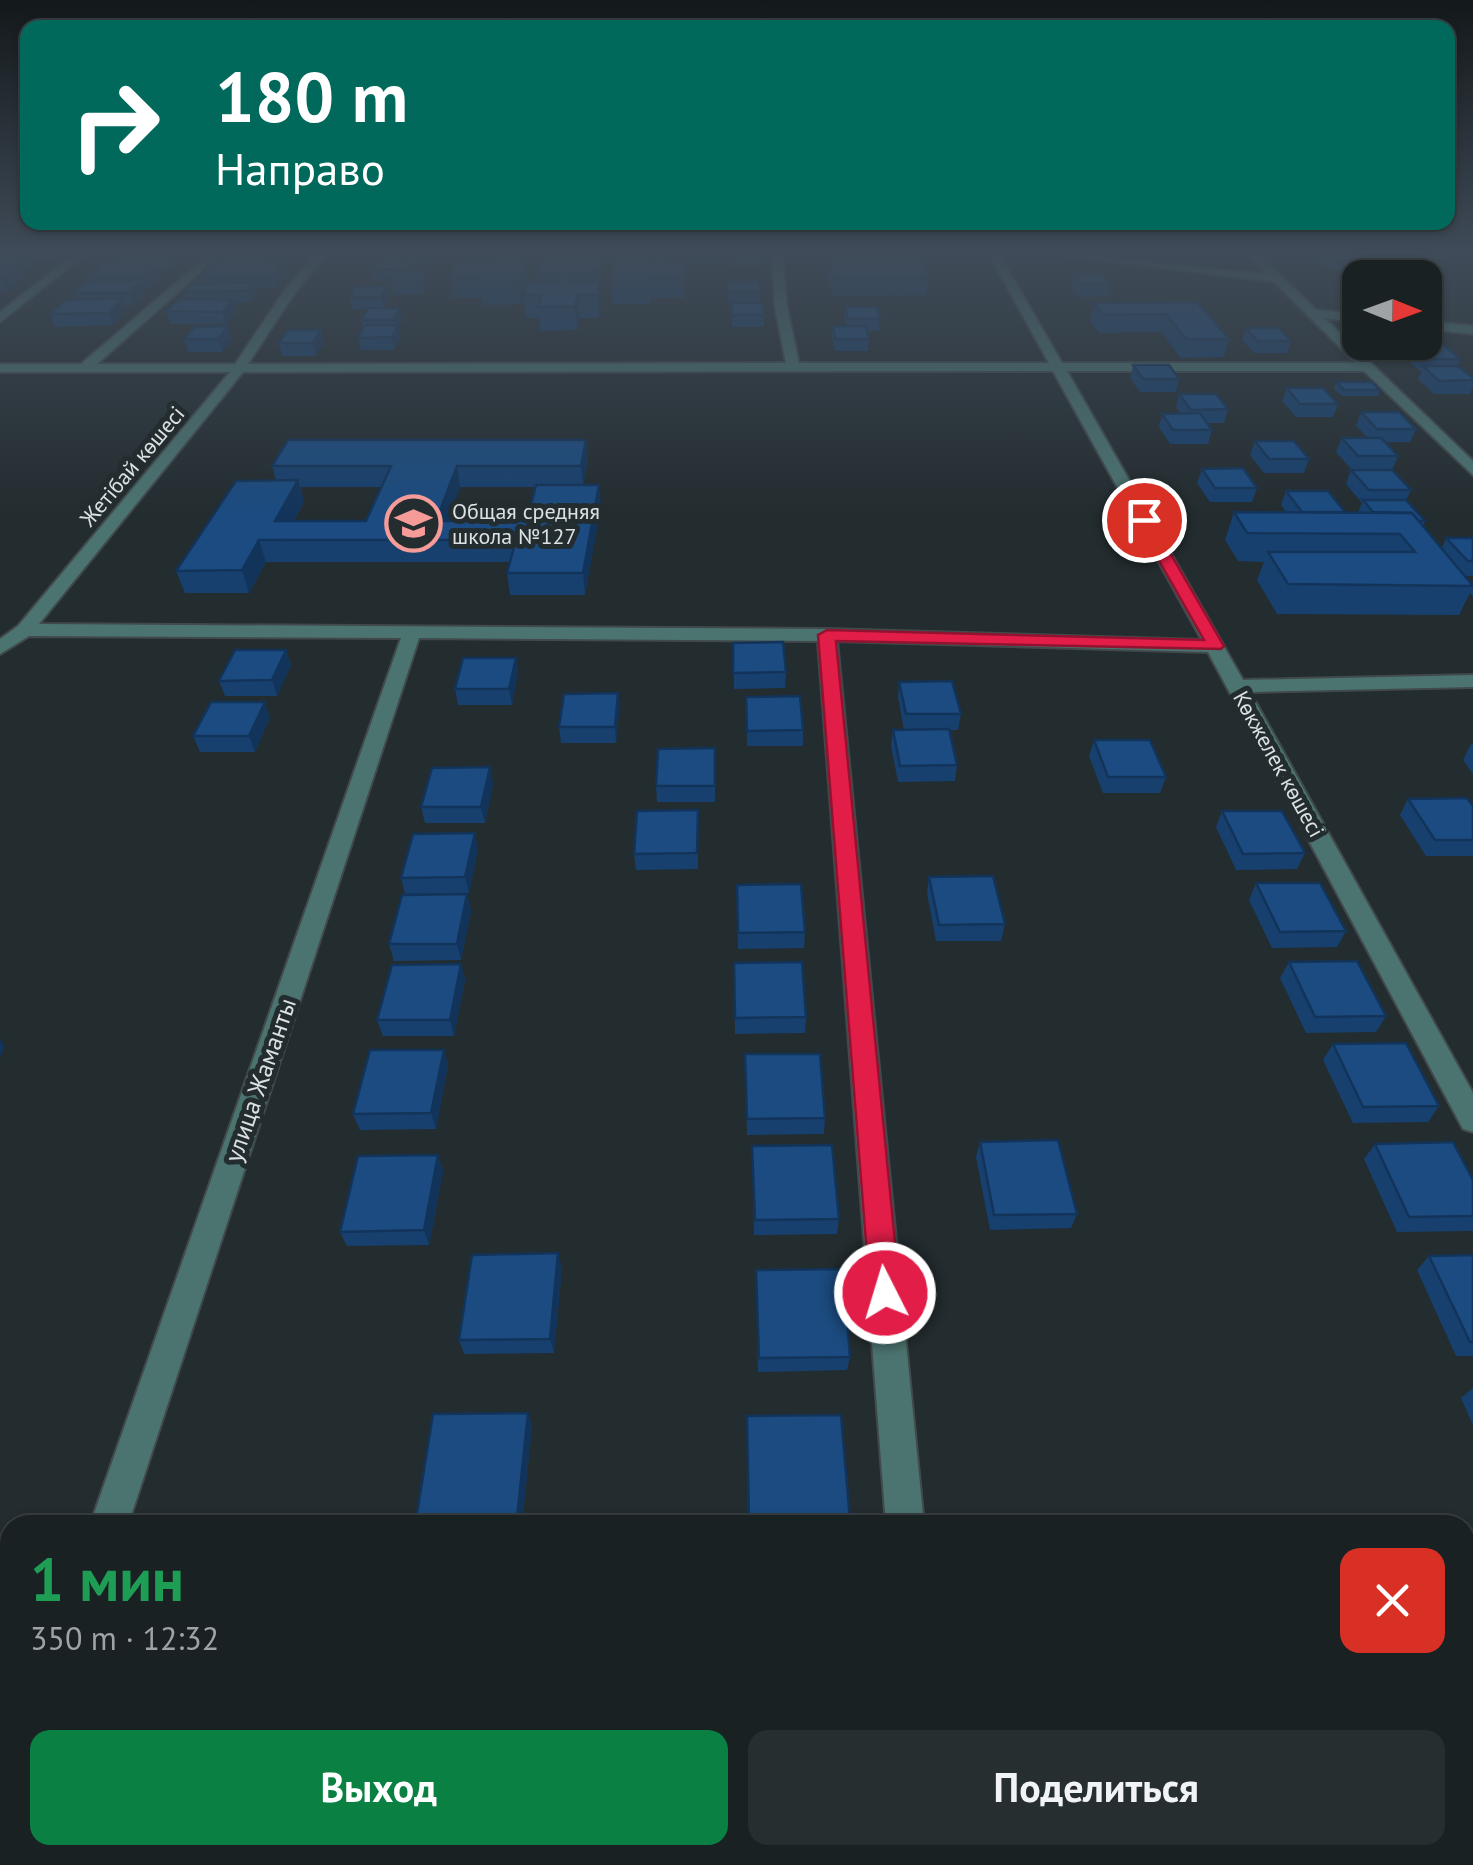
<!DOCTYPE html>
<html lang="ru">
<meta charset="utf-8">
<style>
:root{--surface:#1a2123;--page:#272e30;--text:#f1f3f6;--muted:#9fa3a6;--line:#383e41;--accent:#0b8043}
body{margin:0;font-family:"PT Sans",sans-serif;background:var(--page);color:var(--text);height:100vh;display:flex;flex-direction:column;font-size:38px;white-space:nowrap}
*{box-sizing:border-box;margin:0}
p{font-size:32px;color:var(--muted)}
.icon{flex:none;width:55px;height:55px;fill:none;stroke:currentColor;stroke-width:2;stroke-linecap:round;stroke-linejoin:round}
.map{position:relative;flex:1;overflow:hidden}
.details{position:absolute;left:0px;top:1515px;width:1475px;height:350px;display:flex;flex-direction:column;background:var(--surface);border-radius:30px 30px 0 0;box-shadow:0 2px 8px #0004,0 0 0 2px var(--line)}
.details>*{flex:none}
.top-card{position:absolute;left:20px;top:20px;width:1435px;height:210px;border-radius:20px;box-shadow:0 2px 8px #0004,0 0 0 2px var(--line);background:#00695c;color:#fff;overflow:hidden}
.needle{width:65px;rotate:91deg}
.tools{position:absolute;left:1342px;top:260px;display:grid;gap:20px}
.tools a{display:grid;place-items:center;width:100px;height:100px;border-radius:20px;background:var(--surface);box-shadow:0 2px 8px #0004,0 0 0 2px var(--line);font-size:50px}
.pin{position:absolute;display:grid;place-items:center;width:85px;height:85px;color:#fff;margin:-42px;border:5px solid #fff;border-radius:50%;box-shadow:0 2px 10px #0007}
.me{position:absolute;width:110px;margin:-55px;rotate:355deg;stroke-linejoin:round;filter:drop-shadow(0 0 8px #0008)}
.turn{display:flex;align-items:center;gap:35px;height:210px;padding:0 30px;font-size:45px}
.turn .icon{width:130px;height:130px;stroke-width:2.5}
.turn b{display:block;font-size:70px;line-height:85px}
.round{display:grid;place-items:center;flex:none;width:105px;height:105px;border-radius:20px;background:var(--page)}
.head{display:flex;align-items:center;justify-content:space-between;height:170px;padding:0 30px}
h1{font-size:60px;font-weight:600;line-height:75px;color:#1e9e55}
.action{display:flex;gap:20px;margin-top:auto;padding:20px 30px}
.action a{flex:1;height:115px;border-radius:20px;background:var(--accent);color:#fff;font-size:40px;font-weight:600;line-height:115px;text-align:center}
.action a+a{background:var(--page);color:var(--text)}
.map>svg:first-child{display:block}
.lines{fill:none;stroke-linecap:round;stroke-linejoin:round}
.minor-casing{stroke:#41494c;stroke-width:4}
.minor{fill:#4b7470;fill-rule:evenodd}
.wall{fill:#17406e;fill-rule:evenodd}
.shaded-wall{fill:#13345a}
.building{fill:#1b4b80;stroke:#13345a;stroke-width:2.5}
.route{fill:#e11d48;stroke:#92132f;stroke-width:2.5}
.labels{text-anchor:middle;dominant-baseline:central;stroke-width:10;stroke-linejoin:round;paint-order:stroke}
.far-street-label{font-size:22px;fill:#dce1e3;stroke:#232c2f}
.far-poi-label{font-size:22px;fill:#dce1e3;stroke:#232c2f;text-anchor:start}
.street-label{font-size:25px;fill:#dce1e3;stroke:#232c2f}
</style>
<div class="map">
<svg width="1473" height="1865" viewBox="0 0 1473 1865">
<rect width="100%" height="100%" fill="#232c2f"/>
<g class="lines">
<defs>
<g id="minor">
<polygon points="75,254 86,254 0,322 0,312"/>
<path d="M210,254H221L97,364H235L285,290L316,254H326L294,294L248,364L786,363L775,307L772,254H782L787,307L799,363H1049L989,254H999L1062,363H1356L1274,282L1055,254L1266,274L1247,254H1258L1316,310L1360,314V322L1324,318L1473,461V475L1364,371H1067L1243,680L1473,675V687L1250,692L1473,1093V1132L1463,1129L1208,652L837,641L924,1525H886L818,641L419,638L128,1525H90L401,638L29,636L0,654V639L18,626L230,372H0V364H81ZM1053,371L1202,640L827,629L39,624L243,372Z"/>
<polygon points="1425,321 1473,326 1473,334 1425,329"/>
<polygon points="10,1793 10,1855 18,1855 16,1861 0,1865 0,1797"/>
<polygon points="912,1855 956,1855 957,1865 913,1865"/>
</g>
</defs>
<!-- minor casing -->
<use href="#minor" class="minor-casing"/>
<!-- minor -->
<use href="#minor" class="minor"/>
</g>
<!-- wall -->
<g class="wall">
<polygon points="25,254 63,254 56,259 27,260"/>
<polygon points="118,254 186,254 179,254 181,260 171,270 162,270 163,275 151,287 144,287 146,292 133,305 124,305 126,310 113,325 55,327 50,314 75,299 73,293 92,280 90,276 114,264 112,259"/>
<polygon points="224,254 291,254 279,254 280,259 277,264 286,275 277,287 253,287 255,294 250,302 233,303 236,312 225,324 170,324 166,311 187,299 185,292 202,283 199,276 221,264 220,259"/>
<polygon points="395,254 428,254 423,263 409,263 409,272 426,272 428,283 423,294 393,294 391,281 374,281 372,270 393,259"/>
<polygon points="544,254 599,254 600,273 598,282 602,305 599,318 580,318 577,330 540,331 539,318 526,318 523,298 521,304 483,305 482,298 454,298 450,275 456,263 529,280 528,283 538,283 537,274"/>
<polygon points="641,254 670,254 670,262 683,263 684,298 651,298 650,304 613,304 611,281 641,260"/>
<polygon points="687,254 715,254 715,262 687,263"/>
<rect x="730" y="254" width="29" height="11"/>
<polygon points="1312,254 1355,254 1361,259 1357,270 1328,270 1317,261 1319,256 1314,256"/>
<polygon points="0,255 24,255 29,266 18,275 20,280 7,291 0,291"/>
<polygon points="848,256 878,260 928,278 926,295 833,296 828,277 829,260 847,260"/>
<polygon points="1073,274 1111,285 1108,296 1078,297 1071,286"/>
<polygon points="728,282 760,292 760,303 764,315 764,327 732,327 731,304 728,304"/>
<polygon points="388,286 390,298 384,308 400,308 402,320 399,327 401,337 394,350 361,350 358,338 363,329 361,320 367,309 352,309 350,297"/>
<polygon points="1197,302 1229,339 1224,357 1181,358 1161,332 1099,333 1090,321 1094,303"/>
<polygon points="845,307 880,319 879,331 867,331 869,339 868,351 835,351 832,338 833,326 846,326 844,319"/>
<polygon points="228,326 232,339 222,352 188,352 184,339"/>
<polygon points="1246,328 1291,341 1287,353 1254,353 1242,340"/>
<polygon points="324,342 316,356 282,356 279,343"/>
<polygon points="1410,345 1460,359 1457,366 1473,378 1473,386 1470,394 1434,394 1418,379 1421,372 1405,358"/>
<polygon points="1133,365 1179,379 1176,392 1140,392 1130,378"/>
<polygon points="1336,382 1380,390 1378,396 1342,396 1334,389"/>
<polygon points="1287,388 1338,404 1333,417 1296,417 1282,401"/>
<polygon points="1179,394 1228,409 1224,423 1207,423 1212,430 1208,444 1170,444 1159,427 1162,414 1180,413 1176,407"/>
<polygon points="1361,412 1416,429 1410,442 1385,442 1398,456 1392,470 1352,470 1336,452 1342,438 1368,438 1356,426"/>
<path d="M586,440L588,460L583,485L601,506L585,595H510L507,573L510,562H266L249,593H185L176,571L276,480L272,466ZM300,487H381L366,521H294L304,502ZM460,487H536L527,521H448Z"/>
<polygon points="1255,441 1309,459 1304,473 1264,473 1250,455"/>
<polygon points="1202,469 1257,488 1252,502 1210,502 1197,483"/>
<polygon points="1351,470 1411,490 1406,500 1425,521 1423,526 1442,548 1446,538 1473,538 1473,576 1466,576 1472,584 1473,581 1473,597 1470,593 1459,615 1277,614 1257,580 1264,562 1238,561 1225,540 1234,512 1286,512 1281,505 1286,491 1345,512 1358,512 1362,503 1346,484"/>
<polygon points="733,643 786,672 785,688 734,689"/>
<polygon points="286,650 291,665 277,696 225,696 219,681"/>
<polygon points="516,658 518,673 512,705 458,705 455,689"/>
<polygon points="899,682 961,714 958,730 949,730 957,765 955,781 898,782 891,746 893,730 904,730 898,697"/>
<polygon points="618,693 619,709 616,743 561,743 559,727"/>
<polygon points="746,697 803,730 803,746 747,746"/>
<polygon points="270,717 255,752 200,752 193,736"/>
<polygon points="1094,740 1166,777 1160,793 1103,793 1089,756"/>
<polygon points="1471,744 1473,744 1473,774 1463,760"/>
<polygon points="715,748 715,802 657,802 656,786"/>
<polygon points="493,783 485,823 425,823 421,807"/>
<polygon points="1408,799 1473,806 1473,856 1426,856 1400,815"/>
<polygon points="698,810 698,869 636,870 634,854"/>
<polygon points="1222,811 1305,853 1297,869 1236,870 1216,827"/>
<polygon points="478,849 469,893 405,894 401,878"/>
<polygon points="929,877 1005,924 1001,941 936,941 927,893"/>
<polygon points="1256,883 1346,931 1337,947 1272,948 1249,900"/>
<polygon points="737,885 805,932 804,948 738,949"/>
<polygon points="467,894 471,911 461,960 394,961 389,944"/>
<polygon points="1289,962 1386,1016 1376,1032 1306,1033 1280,978"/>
<polygon points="734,963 806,1017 805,1033 735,1034"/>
<polygon points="461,964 465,980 454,1036 383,1036 377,1020"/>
<polygon points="1333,1044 1439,1106 1428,1122 1353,1123 1323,1060"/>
<polygon points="444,1050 448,1065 436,1129 360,1130 353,1114"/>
<polygon points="745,1054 825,1118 824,1134 747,1135"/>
<polygon points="980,1142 1077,1214 1071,1228 990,1230 976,1157"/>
<polygon points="1375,1144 1473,1180 1473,1231 1397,1232 1364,1159"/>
<polygon points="752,1146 839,1219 837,1234 754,1235"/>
<polygon points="438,1155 443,1171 429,1245 347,1246 340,1232"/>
<polygon points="1473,1255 1473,1356 1456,1356 1417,1270 1429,1256"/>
<polygon points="562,1268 554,1353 464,1354 459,1340"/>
<polygon points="756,1270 850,1357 847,1370 758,1372"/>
<polygon points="1473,1388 1473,1425 1461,1398"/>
<polygon points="747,1416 850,1520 849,1525 748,1525"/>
<polygon points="532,1425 522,1525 419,1525 416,1520"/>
<polygon points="1095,1855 1230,1855 1233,1865 1096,1865"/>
</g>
<!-- shaded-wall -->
<g class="shaded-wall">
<polygon points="172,254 179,254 181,260 171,270 168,259"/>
<polygon points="273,254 279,254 280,259 272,270 269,259"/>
<polygon points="598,254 600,273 595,297 593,274"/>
<polygon points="24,255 29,266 18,275 20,280 7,291 2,279 14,270 12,265"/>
<polygon points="527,258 529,280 521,304 518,282"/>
<polygon points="408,259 410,271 404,281 402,269"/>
<polygon points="160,264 163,275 151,287 147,275"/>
<polygon points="283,264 286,275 277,287 274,275"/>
<polygon points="426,272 428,283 423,294 421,282"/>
<polygon points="142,280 146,292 133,305 129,293"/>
<polygon points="252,282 255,294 250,302 246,291"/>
<polygon points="600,282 602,305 599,318 598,295"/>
<polygon points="388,286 390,298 384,309 381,297"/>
<polygon points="578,295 580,318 577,330 575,307"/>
<polygon points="122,298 126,310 113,325 109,313"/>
<polygon points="232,300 236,312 225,324 222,312"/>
<polygon points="400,308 402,320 399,327 401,337 394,350 392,337 396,330 394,320"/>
<polygon points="228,326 232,339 222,352 218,339"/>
<polygon points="321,330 324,342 316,356 313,343"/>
<polygon points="586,440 588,460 583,487 581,466"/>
<polygon points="457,466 460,487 441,540 436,521"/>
<polygon points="298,480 304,502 281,542 275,521"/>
<polygon points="599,485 601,506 585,595 583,573"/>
<polygon points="259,540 266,562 249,593 242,570"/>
<polygon points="286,650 291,665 277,696 272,680"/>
<polygon points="516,658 518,673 512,705 509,689"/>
<polygon points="618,693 619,709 616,743 615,727"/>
<polygon points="265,702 270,717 255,752 249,736"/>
<polygon points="490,767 493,783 485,823 481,807"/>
<polygon points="475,833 478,849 469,893 465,877"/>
<polygon points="467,894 471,911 461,960 457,944"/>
<polygon points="461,964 465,980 454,1036 450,1020"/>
<polygon points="0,1039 5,1047 0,1057"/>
<polygon points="444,1050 448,1065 436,1129 431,1113"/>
<polygon points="438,1155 443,1171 429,1245 424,1230"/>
<polygon points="558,1253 562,1268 554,1353 550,1339"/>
<polygon points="528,1413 532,1425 522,1525 519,1525 517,1518"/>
<polygon points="501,1855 508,1855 507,1865 500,1865"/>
</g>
<!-- building -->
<g class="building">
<polygon points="118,254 172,254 168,259 112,259"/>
<polygon points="224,254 273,254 269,259 220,259"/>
<polygon points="395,254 424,254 422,258 393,258"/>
<polygon points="544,254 598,254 593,274 571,274 569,282 600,282 598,295 578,295 575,307 538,307 541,295 523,295 527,283 558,282 560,274 537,274"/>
<polygon points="641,254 670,254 669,257 641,257"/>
<polygon points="687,254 715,254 715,257 686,257"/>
<rect x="730" y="254" width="29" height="5"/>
<polygon points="1326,254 1355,254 1361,259 1332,259"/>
<polygon points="0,255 24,255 12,265 0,265"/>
<polygon points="848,256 876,256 878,260 849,260"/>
<polygon points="527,258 518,282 480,282 482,275 450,275 456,263"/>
<polygon points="616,258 683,263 683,275 650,275 649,281 611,281"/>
<polygon points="408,259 402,269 372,270 378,260"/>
<polygon points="919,259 928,278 834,279 829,260"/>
<polygon points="104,264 160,264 147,275 90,276"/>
<polygon points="210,264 283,264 274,275 199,276"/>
<polygon points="0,269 15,269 2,279 0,279"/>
<polygon points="396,272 426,272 421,282 390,282"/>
<polygon points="1073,274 1103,274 1111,285 1080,285"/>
<polygon points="142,280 129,293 73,293 87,281"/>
<polygon points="759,281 760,292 728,292 728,282"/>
<polygon points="252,282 246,291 185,292 191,284"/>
<polygon points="356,286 388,286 381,297 350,297"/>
<polygon points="122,298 109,313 50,314 65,300"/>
<polygon points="179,299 232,300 222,312 166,311"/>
<polygon points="1197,302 1229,339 1186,339 1166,314 1102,315 1094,303"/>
<polygon points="731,303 763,303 764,315 732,315"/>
<polygon points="845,307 877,307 880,319 848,319"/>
<polygon points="368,308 400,308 394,320 361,320"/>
<polygon points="365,325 398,325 392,337 358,338"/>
<polygon points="228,326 218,339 184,339 195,327"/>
<polygon points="833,326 866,326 869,339 835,339"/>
<polygon points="1246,328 1279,328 1291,341 1258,341"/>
<polygon points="288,330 321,330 313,343 279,343"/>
<polygon points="1410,345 1444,345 1460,359 1425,359"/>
<polygon points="1133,365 1169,365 1179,379 1143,379"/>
<polygon points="1423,366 1458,366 1473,378 1473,380 1439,381"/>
<polygon points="1336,382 1372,382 1380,390 1344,390"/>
<polygon points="1287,388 1323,388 1338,404 1300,404"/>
<polygon points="1179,394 1216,394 1228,409 1191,410"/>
<polygon points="1361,412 1399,412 1416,429 1377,429"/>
<polygon points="1200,413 1212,430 1173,430 1162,414"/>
<polygon points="1342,438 1381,438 1398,456 1358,456"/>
<polygon points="288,440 586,440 581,466 457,466 436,521 527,521 536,485 599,485 583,573 507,573 516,540 259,540 242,570 176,571 236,481 298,480 275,521 366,521 391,466 272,466"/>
<polygon points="1255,441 1294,441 1309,459 1269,459"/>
<polygon points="1243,468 1257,488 1215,488 1202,469"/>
<polygon points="1351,470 1392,470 1411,490 1369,490"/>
<polygon points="1286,491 1328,491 1345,512 1302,512"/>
<polygon points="1363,500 1406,500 1425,521 1419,521 1412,513 1373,512"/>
<polygon points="1234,512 1412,513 1473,586 1288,584 1268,552 1415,552 1400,534 1247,533"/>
<polygon points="1446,538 1473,538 1473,561 1468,561"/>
<polygon points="783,642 786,672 733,673 733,643"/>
<polygon points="235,650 286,650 272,680 219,681"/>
<polygon points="463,658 516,658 509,689 455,689"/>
<polygon points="952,681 961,714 906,714 899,682"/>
<polygon points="618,693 615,727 559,727 564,694"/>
<polygon points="800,696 803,730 747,731 746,697"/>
<polygon points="211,702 265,702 249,736 193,736"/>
<polygon points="949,729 957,765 900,766 893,730"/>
<polygon points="1094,740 1150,740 1166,777 1108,777"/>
<polygon points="715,748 715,786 656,786 658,749"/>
<polygon points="490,767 481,807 421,807 432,768"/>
<polygon points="1467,798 1473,806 1473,840 1435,840 1408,799"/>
<polygon points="698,810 697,853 634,854 637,811"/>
<polygon points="1222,811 1282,811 1305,853 1243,854"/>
<polygon points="475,833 465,877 401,878 413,834"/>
<polygon points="993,876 1005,924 939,925 929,877"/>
<polygon points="1256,883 1320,883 1346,931 1280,932"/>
<polygon points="801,884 805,932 738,933 737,885"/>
<polygon points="467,894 457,944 389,944 402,895"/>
<polygon points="1357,961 1386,1016 1315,1017 1289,962"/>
<polygon points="802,962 806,1017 735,1018 734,963"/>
<polygon points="461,964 450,1020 377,1020 392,965"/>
<polygon points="1406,1043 1439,1106 1363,1107 1333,1044"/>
<polygon points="370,1050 444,1050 431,1113 353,1114"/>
<polygon points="745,1054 820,1054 825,1118 747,1119"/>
<polygon points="1058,1140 1077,1214 994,1215 980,1142"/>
<polygon points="1453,1142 1473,1180 1473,1216 1409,1217 1375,1144"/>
<polygon points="832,1145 839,1219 755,1220 752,1146"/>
<polygon points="438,1155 424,1230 340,1232 358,1156"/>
<polygon points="558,1253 550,1339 459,1340 472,1255"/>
<polygon points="1473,1255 1473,1342 1470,1342 1429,1256"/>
<polygon points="843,1269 850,1357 759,1358 756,1270"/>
<polygon points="528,1413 517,1518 416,1520 433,1414"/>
<polygon points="841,1415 850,1520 749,1522 747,1416"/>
<polygon points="383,1855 501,1855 500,1865 381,1865"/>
<polygon points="542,1855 663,1855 662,1865 542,1865"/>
<polygon points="1110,1855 1230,1855 1233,1865 1112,1865"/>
</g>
<!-- sky -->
<linearGradient id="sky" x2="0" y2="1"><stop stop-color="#13181a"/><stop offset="0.49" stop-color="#3f4b58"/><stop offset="1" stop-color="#3f4b58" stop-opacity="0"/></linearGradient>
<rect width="1473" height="515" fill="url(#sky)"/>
<!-- route -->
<polygon class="route" points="1144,516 1151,520 1224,646 1221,649 836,641 900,1293 895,1303 885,1307 874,1303 870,1293 818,635 827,630 1204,640 1136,520"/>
<!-- icons -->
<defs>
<symbol id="school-ring" viewBox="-11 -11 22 22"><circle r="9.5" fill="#232c2f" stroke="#f59b98" stroke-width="1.5"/><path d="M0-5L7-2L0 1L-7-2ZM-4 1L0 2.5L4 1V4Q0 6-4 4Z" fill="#f59b98"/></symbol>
</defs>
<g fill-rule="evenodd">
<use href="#school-ring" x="382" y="492" width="63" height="63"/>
</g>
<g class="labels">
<!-- far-street labels -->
<g class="far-street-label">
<text transform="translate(132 466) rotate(-50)">Жетібай көшесі</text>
<text transform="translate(1279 764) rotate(61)">Көкжелек көшесі</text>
</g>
<!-- far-poi labels -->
<g class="far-poi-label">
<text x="452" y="511">Общая средняя<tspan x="452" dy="25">школа №127</tspan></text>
</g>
<!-- street labels -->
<g class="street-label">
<text transform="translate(260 1080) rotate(-71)">улица Жаманты</text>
</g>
</g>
</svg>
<div class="tools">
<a><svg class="needle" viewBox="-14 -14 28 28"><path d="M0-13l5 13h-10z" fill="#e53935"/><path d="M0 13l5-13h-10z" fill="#9fa3a6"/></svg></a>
</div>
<div class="pin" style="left:1144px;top:520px;background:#d93025"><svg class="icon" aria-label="arrive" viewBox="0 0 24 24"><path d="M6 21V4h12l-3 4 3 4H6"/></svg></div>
<svg class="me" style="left:885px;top:1293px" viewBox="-20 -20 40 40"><circle r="17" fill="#e11d48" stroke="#fff" stroke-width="3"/><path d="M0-11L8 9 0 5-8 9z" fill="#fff"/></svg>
<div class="top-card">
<div class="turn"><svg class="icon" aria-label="right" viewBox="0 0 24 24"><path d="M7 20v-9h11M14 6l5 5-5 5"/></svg><div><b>180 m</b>Направо</div></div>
</div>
<section class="details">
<div class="head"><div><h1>1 мин</h1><p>350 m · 12:32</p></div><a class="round" style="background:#d93025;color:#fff"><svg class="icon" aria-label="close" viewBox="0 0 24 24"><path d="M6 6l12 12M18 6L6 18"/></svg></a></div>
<div class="action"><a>Выход</a><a>Поделиться</a></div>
</section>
</div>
